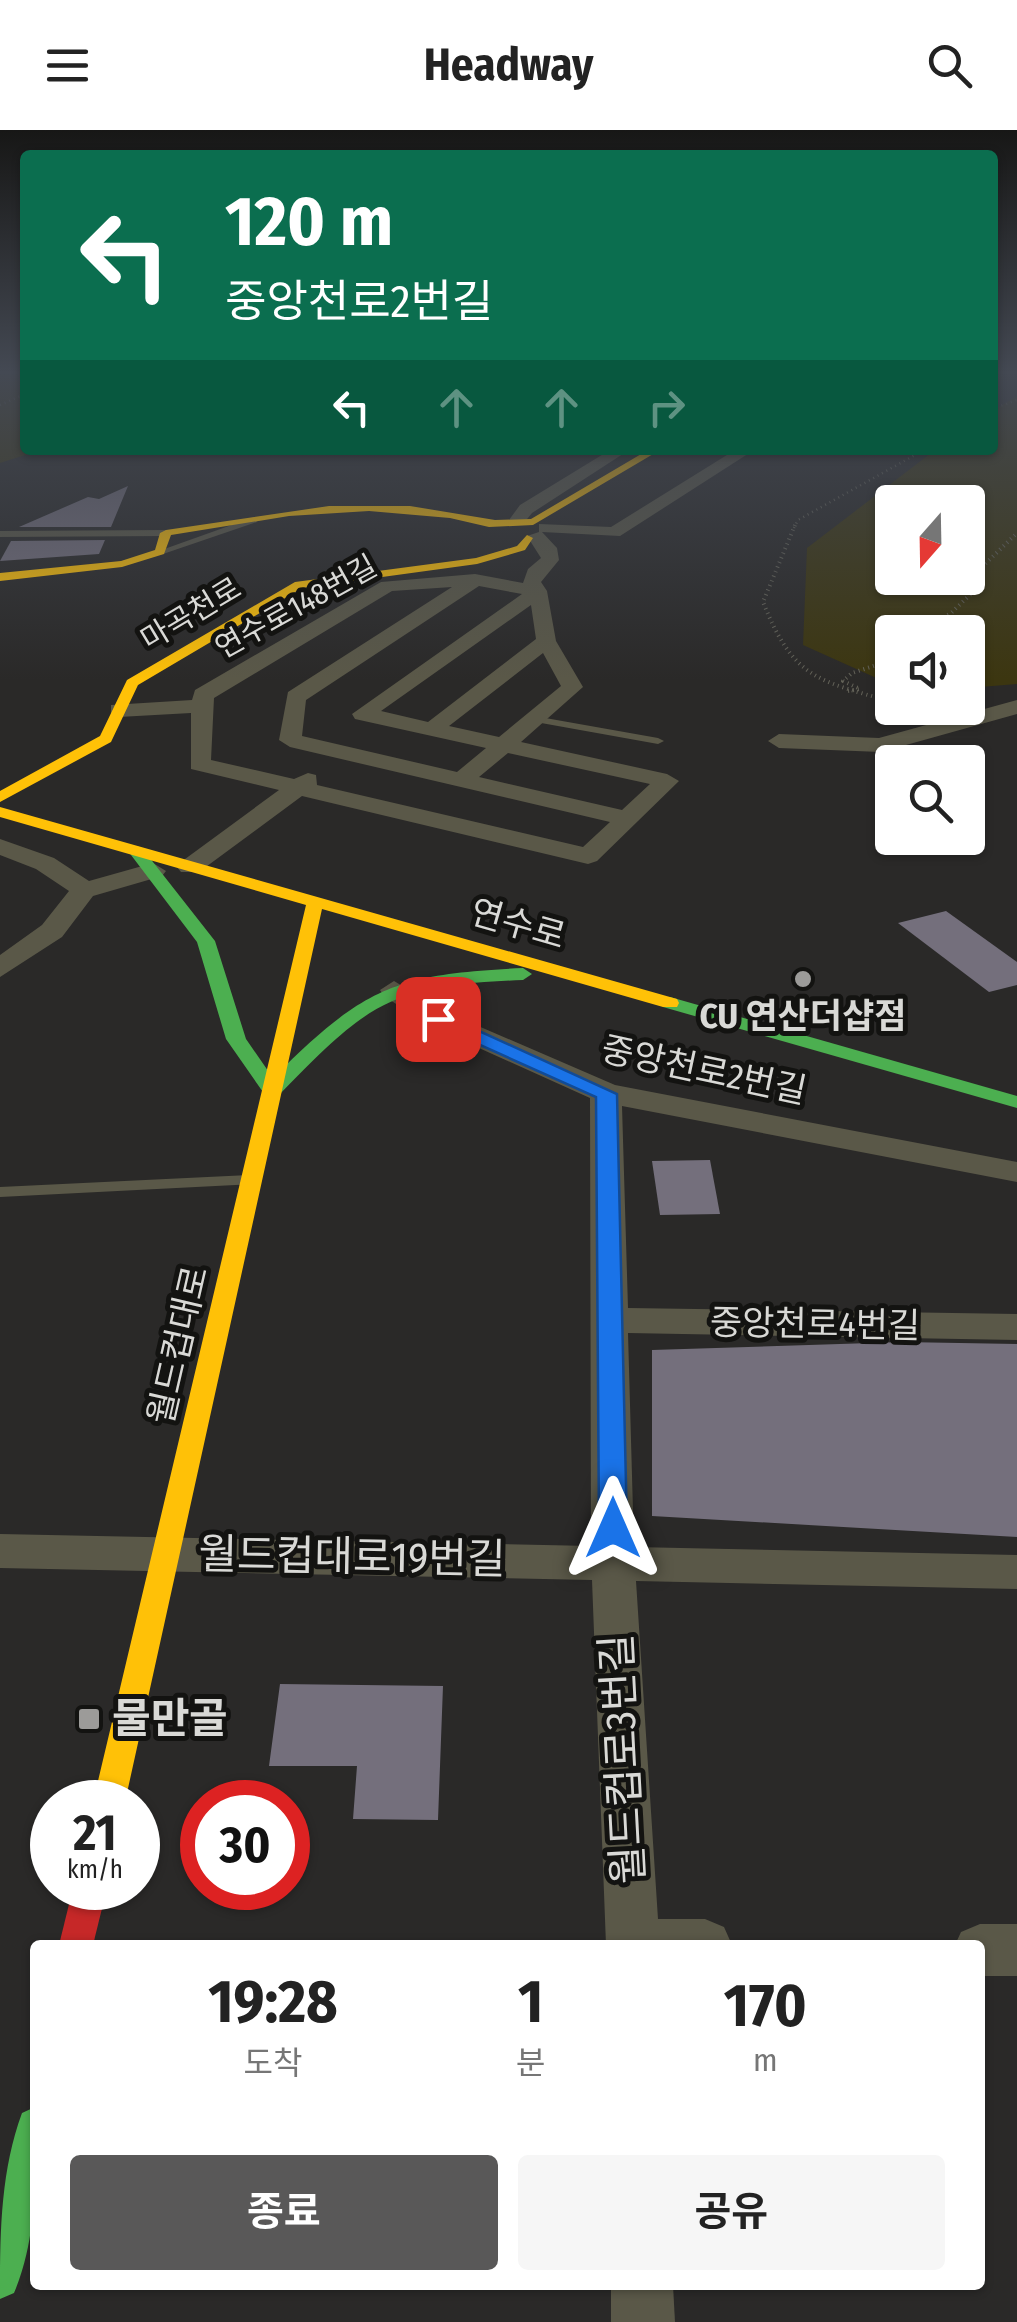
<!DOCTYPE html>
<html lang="ko">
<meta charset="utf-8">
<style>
:root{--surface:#fff;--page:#f6f6f6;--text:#222;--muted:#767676;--accent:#595858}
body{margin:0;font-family:"Fira Sans Condensed","Noto Sans KR",sans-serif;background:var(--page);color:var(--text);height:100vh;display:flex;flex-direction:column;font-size:38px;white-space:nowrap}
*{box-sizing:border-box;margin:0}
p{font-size:32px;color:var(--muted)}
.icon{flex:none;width:55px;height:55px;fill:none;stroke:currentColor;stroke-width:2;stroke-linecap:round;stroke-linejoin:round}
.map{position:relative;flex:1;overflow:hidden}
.side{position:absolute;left:30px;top:1810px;width:955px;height:350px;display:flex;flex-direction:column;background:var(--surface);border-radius:10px;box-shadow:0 2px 8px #0004}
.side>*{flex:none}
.hud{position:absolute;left:20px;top:20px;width:978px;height:305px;border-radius:10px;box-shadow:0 2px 8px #0004;background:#0b6e4f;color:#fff;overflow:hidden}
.needle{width:65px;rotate:200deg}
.controls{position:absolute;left:875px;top:355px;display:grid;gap:20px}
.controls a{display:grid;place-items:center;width:110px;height:110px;border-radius:10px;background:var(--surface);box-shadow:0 2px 8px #0004;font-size:50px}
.speed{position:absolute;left:30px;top:1650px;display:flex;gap:20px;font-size:50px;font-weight:700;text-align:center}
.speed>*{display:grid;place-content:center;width:130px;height:130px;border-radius:50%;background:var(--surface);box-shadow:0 2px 8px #0004;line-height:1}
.speed small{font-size:25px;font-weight:400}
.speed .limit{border:15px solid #d22;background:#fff;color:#111}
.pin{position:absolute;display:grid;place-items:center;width:85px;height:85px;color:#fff;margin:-42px;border-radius:20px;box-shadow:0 5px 15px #0006}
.me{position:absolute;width:110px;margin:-55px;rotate:0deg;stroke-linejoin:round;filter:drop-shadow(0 0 8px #0008)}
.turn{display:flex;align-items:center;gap:35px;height:210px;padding:0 40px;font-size:45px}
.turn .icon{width:130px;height:130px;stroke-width:2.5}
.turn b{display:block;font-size:70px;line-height:85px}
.lanes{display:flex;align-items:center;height:95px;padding:0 40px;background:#0003;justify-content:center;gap:50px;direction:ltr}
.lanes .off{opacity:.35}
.eta{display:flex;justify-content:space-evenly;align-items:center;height:170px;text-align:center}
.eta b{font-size:60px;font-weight:700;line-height:70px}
.cta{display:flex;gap:20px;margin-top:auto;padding:20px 40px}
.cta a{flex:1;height:115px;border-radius:10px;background:var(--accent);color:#fff;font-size:40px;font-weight:700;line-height:115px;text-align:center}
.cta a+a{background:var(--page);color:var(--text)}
header{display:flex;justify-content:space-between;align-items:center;height:130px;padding:0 40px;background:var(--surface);font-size:45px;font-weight:700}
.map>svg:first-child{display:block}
.green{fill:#3c3610;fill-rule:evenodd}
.building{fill:#746f7c}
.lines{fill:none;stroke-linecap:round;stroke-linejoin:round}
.path-far1{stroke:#646359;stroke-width:2.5;stroke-dasharray:1 4;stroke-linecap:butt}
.path{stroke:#646359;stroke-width:4;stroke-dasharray:1 4;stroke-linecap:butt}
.lane{fill:#5a5848;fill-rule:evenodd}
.street{fill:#5a5848;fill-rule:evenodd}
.fast{fill:#4caf50;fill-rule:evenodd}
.slow{fill:#ffc107;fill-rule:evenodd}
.jam{fill:#c62828;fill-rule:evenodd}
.route{fill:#1a73e8;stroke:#114b97;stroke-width:2.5}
.poi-dot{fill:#9c9b99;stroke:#131311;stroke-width:4}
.labels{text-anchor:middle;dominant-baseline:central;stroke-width:10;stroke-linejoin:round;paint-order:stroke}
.far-street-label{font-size:30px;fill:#d9d9d6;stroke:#131311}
.street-label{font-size:35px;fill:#d9d9d6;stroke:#131311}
.poi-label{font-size:35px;font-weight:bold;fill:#d9d9d6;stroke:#131311}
.near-street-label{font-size:42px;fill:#d9d9d6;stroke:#131311}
.near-poi-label{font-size:42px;font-weight:bold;fill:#d9d9d6;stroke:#131311;text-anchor:start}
</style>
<header><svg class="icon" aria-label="menu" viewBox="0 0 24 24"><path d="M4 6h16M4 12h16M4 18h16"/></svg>Headway<svg class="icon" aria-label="search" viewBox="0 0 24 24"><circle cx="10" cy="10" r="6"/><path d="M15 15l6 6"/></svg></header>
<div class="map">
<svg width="1017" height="2192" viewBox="0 0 1017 2192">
<rect width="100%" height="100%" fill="#2a2928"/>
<!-- green -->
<g class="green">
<polygon points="0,243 25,243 25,320 41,320 0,333"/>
<path d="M1017,266V554L968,558V502H892V555L803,515L807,418L935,320H992L993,281ZM892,372H968V448H892Z"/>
</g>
<!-- building -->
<g class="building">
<polygon points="128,356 111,397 19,397 88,367 99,369"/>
<polygon points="105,410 99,424 0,431 11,411"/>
<polygon points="946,781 1017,832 1017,855 989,862 898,793"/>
<polygon points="710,1030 720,1084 660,1085 652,1031"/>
<polygon points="902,1212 1017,1214 1017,1407 652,1386 652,1220"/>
<polygon points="280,1554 443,1556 438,1690 353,1689 357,1636 269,1636"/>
</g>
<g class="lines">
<!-- path-far1 -->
<g class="path-far1">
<polyline points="0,275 25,264"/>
<polyline points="992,279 1017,270"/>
<polyline points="794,398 798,390 924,320"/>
</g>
<!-- path -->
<g class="path">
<path d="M795,395L763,472C794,550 818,550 892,572"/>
<polyline points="917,502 951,483 973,462 958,460 982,451 975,446 980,439 1017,403"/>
<polyline points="848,561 860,559 843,551 852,543 892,530"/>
</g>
<!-- lane -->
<g class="lane">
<polygon points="254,387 257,392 163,424 156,422"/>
<polygon points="0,401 166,400 170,403 166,406 0,407"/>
<polygon points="534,586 658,608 664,611 658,614 530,591 530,587"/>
<polygon points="249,1045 257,1050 255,1054 0,1067 0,1057"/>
</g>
<!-- street -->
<g class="street">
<polygon points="610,320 629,320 532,383 523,394 511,394 509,390 520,375"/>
<path d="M735,320H754L620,406L542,402L557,418L559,430L541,452L547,461L556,511L583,557L521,612L667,644L679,651L597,731L588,734L302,666L199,742H181L177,737L181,732L279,660L191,639V583L119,587L111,585V575L192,570L195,560L381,452L475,444L523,453L528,439L541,428L527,406L539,402V394L611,397ZM479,456L522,464L352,584L355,589L486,618L457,642L302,606L306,570ZM452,457L288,562L279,610L290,617L610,692L583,717L317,655L316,645L308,643L294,649L211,630L214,568L392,461ZM531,475L536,509L428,592L381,581ZM543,523L561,556L499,607L449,596ZM508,623L650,654L622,680L479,647Z"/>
<polygon points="1017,570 1017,584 881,622 779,618 768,611 779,604 879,608"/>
<polygon points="0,709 54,728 89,751 153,733 166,741 162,746 93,766 62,807 0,847 0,825 42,795 69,761 36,739 0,725"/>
<polygon points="394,851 448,883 615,955 1017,1032 1017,1052 622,976 628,1178 1017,1184 1017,1210 628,1203 634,1417 1017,1425 1017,1459 636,1451 658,1789 705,1789 724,1797 732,1815 606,1815 592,1450 0,1438 0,1404 591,1416 590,968 428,895 384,866 380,860"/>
<polygon points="980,1794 1017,1794 1017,1846 980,1846 980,1815 955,1815 961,1802"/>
<polygon points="611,2155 673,2155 675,2192 611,2192"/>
</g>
<!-- fast -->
<g class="fast">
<path d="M136,716L142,718L215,811L246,909L273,948C364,857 395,844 523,838L532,844L523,850C391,855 369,872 279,965H265L226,909L197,812L128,721Z"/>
<polygon points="670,867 1017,966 1017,978 663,877 661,873"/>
<path d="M35,1977C35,2040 39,2104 14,2163L0,2169C0,2105 0,2043 22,1983Z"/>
</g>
<!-- slow -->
<g class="slow">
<polygon points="648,320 660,320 533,395 489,397 450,388 369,381 289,386 171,405 164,424 122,437 0,451 0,443 121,431 155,420 160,403 166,400 329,376 410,376 495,390 531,389"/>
<polygon points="527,405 533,408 525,420 477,434 302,458 138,555 111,612 0,672 0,661 100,606 127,550 295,452 476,428 517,416"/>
<polygon points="0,677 677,869 679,873 677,877 663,877 322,779 125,1672 93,1672 306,775 0,687"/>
</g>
<!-- jam -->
<polygon class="jam" points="73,1758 107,1758 93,1815 59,1815"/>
</g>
<!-- sky -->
<linearGradient id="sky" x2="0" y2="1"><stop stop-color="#171716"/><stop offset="0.44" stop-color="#444953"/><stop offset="1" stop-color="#444953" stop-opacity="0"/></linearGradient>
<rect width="1017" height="550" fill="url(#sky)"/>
<!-- route -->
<polygon class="route" points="431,885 444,885 617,964 627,1398 623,1406 603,1406 599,1398 596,967 431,893"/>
<!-- markers -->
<g class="poi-dot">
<circle cx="803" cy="849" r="10"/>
<rect x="77" y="1577" width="24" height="24" rx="5"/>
</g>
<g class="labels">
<!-- far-street labels -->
<g class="far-street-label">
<text transform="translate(296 477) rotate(-29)">연수로148번길</text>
<text transform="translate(191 484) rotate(-31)">마곡천로</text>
</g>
<!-- street labels -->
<g class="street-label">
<text transform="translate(518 794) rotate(16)">연수로</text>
<text transform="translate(704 940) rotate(12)">중앙천로2번길</text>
<text transform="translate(815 1194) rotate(1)">중앙천로4번길</text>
<text transform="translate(178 1215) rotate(-77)">월드컵대로</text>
</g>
<!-- poi labels -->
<g class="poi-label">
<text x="803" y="886">CU 연산더샵점</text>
</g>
<!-- near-street labels -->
<g class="near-street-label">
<text transform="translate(352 1427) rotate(1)">월드컵대로19번길</text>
<text transform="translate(623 1629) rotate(-93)">월드컵로3번길</text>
</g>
<!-- near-poi labels -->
<g class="near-poi-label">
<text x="112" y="1589">물만골</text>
</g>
</g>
</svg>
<div class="controls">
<a><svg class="needle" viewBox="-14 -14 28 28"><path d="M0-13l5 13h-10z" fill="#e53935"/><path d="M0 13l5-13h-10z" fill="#767676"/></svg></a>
<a><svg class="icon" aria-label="sound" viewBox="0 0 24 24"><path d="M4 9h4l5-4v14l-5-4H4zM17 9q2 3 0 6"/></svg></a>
<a><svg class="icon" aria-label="search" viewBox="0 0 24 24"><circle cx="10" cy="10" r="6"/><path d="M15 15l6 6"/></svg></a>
</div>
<div class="speed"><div>21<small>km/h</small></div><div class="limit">30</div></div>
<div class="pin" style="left:438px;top:889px;background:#d93025"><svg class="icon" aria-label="arrive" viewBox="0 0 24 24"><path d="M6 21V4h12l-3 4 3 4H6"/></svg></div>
<svg class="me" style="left:613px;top:1398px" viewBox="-20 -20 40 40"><path d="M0-17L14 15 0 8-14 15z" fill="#1a73e8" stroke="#fff" stroke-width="4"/></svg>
<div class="hud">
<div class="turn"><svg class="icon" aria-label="left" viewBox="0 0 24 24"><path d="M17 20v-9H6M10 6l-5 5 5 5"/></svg><div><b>120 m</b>중앙천로2번길</div></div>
<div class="lanes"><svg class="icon" aria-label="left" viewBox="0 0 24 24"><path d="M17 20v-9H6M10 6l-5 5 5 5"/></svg><svg class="icon off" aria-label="ahead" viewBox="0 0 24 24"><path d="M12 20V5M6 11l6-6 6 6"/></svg><svg class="icon off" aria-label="ahead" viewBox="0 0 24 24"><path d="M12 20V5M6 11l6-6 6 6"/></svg><svg class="icon off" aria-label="right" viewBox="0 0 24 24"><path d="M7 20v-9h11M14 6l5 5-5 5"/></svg></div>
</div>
<section class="side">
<div class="eta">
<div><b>19:28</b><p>도착</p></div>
<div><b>1</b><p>분</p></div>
<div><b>170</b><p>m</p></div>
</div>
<div class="cta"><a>종료</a><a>공유</a></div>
</section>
</div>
